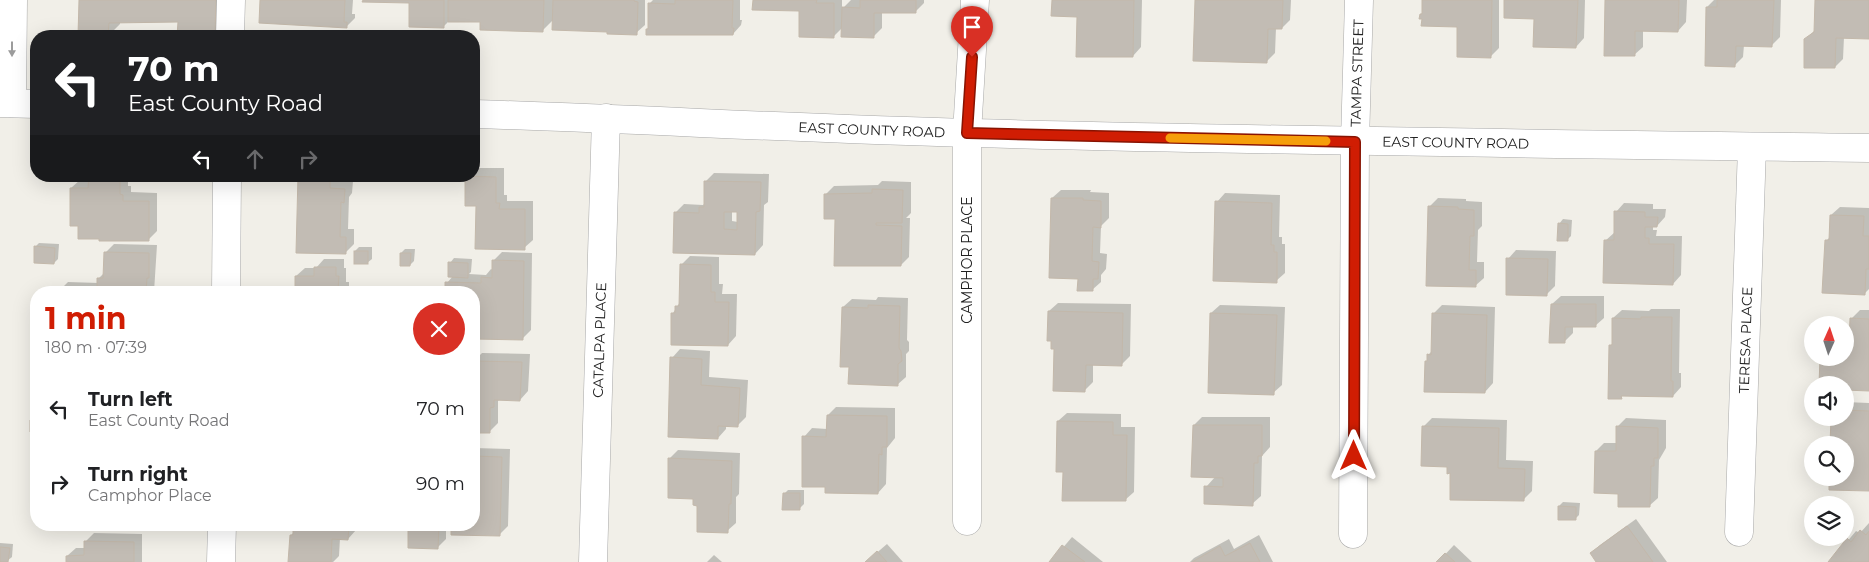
<!DOCTYPE html>
<meta charset="utf-8">
<style>
:root{--surface:#fff;--page:#f2f2f2;--text:#202124;--muted:#757577;--accent:#d01d03}
body{margin:0;font-family:Montserrat,sans-serif;background:var(--page);color:var(--text);height:100vh;display:flex;flex-direction:column;font-size:19px;white-space:nowrap}
*{box-sizing:border-box;margin:0}
p{font-size:16px;color:var(--muted)}
.icon{flex:none;width:28px;height:28px;fill:none;stroke:currentColor;stroke-width:2;stroke-linecap:round;stroke-linejoin:round}
.map{position:relative;flex:1;overflow:hidden}
.panel{position:absolute;left:30px;top:286px;width:450px;height:245px;display:flex;flex-direction:column;background:var(--surface);border-radius:20px;box-shadow:0 5px 20px #0002}
.panel>*{flex:none}
.banner{position:absolute;left:30px;top:30px;width:450px;height:152px;border-radius:20px;box-shadow:0 5px 20px #0002;background:#202124;color:#fff;overflow:hidden}
.needle{width:32px;rotate:3deg}
.fabs{position:absolute;left:1804px;top:316px;display:grid;gap:10px}
.fabs a{display:grid;place-items:center;width:50px;height:50px;border-radius:50%;background:var(--surface);box-shadow:0 5px 20px #0002;font-size:25px}
.pin{position:absolute;display:grid;place-items:center;width:42px;height:42px;color:#fff;margin:-51px -21px;border-radius:50% 50% 50% 0;rotate:-45deg;box-shadow:0 0 5px #0007}
.pin .icon{rotate:45deg}
.me{position:absolute;width:55px;margin:-28px;rotate:0deg;stroke-linejoin:round;filter:drop-shadow(0 0 4px #0008)}
.turn{display:flex;align-items:center;gap:18px;height:105px;padding:0 15px;font-size:22px}
.turn .icon{width:65px;height:65px;stroke-width:2.5}
.turn b{display:block;font-size:35px;line-height:42px}
.lanes{display:flex;align-items:center;height:48px;padding:0 15px;background:#0003;justify-content:center;gap:25px;direction:ltr}
.lanes .off{opacity:.35}
.round{display:grid;place-items:center;flex:none;width:52px;height:52px;border-radius:26px;background:var(--page)}
.headline{display:flex;align-items:center;justify-content:space-between;height:85px;padding:0 15px}
h1{font-size:30px;font-weight:700;line-height:38px;color:var(--accent)}
ul{padding:0;list-style:none}
li{display:flex;align-items:center;gap:15px;height:75px;padding:0 15px}
li div{flex:1}
li b{display:block;font-size:19px}
li em{font-style:normal}
.map>svg:first-child{display:block}
.shadow{fill:#0003;fill-rule:evenodd}
.building{fill:#c2bcb4;stroke:#c3b8aa;fill-rule:evenodd}
.lines{fill:none;stroke-linecap:round;stroke-linejoin:round}
.minor-casing{stroke:#a8a8a8;stroke-width:29}
.minor{stroke:#fff;stroke-width:28}
.oneway{fill:#9b9b9b}
.route-casing{stroke:#871302;stroke-width:12}
.route{stroke:#d01d03;stroke-width:9}
.slow{stroke:#f59e0b;stroke-width:9}
.labels{text-anchor:middle;dominant-baseline:central;stroke-width:4.5;stroke-linejoin:round;paint-order:stroke}
.street-label{font-size:14px;fill:#212121;stroke:#fff}
</style>
<div class="map">
<svg width="1869" height="562" viewBox="0 0 1869 562">
<rect width="100%" height="100%" fill="#f1efe8"/>
<!-- shadow -->
<g class="shadow">
<polygon points="81,0 227,0 226,20 214,32 191,31 186,36 179,21 120,21 120,24 108,36"/>
<polygon points="261,0 353,0 352,14 355,14 355,18 346,27"/>
<polygon points="364,0 645,0 645,25 636,33 608,30 553,20 543,30 482,21 449,21 443,27 410,1"/>
<polygon points="653,0 740,0 740,20 742,20 741,25 733,34 647,29 649,27 650,3"/>
<polygon points="754,0 842,0 842,9 851,0 924,0 924,3 915,12 882,12 882,28 874,36 843,27 833,37 801,10"/>
<polygon points="1053,0 1142,0 1141,47 1133,56 1078,15"/>
<polygon points="1196,0 1291,0 1290,20 1282,28 1276,28 1275,53 1266,62"/>
<polygon points="1423,0 1499,0 1499,48 1490,57 1459,25 1423,18 1421,14 1423,12"/>
<polygon points="1505,0 1585,0 1584,38 1576,47 1535,18"/>
<polygon points="1606,0 1687,0 1686,22 1678,31 1643,30 1643,47 1634,55"/>
<polygon points="1714,0 1781,0 1780,37 1772,45 1744,45 1743,57 1735,65 1707,7"/>
<polygon points="1816,0 1869,0 1869,38 1844,37 1843,59 1835,67 1806,39 1815,30"/>
<polygon points="475,168 504,168 504,195 507,195 507,201 533,201 533,240 524,248 477,205 466,176 474,176"/>
<path d="M714,173L769,174L768,202L764,205L763,245L755,254L675,213L684,204L703,205L705,203V182ZM732,211H738V222L732,221Z"/>
<polygon points="90,176 128,176 128,186 131,186 131,192 157,193 157,231 148,240 79,225 71,188 80,180 90,180"/>
<polygon points="299,176 338,176 338,180 353,181 352,193 349,197 348,229 354,229 354,244 345,253"/>
<polygon points="882,181 911,182 911,213 906,218 910,218 909,257 901,265 836,218 826,194 834,186 878,185"/>
<polygon points="1061,190 1091,190 1090,192 1109,193 1109,218 1101,226 1100,253 1107,254 1106,269 1101,275 1101,282 1092,290 1079,277 1052,198"/>
<polygon points="1225,193 1280,195 1279,237 1282,237 1282,244 1285,244 1285,273 1276,281 1217,202"/>
<polygon points="1438,198 1466,199 1466,201 1482,202 1482,226 1478,230 1477,262 1484,262 1484,278 1475,286 1429,207"/>
<polygon points="1624,203 1653,204 1653,209 1666,209 1665,217 1657,226 1653,226 1653,230 1657,230 1656,236 1682,236 1681,275 1673,284 1605,241 1615,232 1616,212"/>
<polygon points="1840,207 1869,208 1869,289 1864,294 1826,241 1831,236 1831,215"/>
<polygon points="1563,219 1572,220 1571,236 1567,240 1559,224"/>
<polygon points="39,243 59,244 58,259 54,263 35,247"/>
<polygon points="114,244 157,245 154,292 60,292 60,290 68,282 99,283 99,278 105,272 105,253"/>
<polygon points="359,247 372,247 372,259 367,263 355,251"/>
<polygon points="405,249 415,249 414,261 410,265 401,253"/>
<polygon points="1516,250 1556,251 1555,286 1547,294 1508,259"/>
<polygon points="502,252 532,253 531,330 522,339 480,338 474,346 474,292 446,292 447,283 453,276 450,263 454,258 472,259 471,272 469,274 486,275 491,269 493,270 494,260"/>
<polygon points="690,256 719,257 719,284 723,284 722,294 737,294 736,336 728,345 673,313 680,302 681,265"/>
<polygon points="324,259 344,259 344,268 346,268 346,282 349,282 349,286 364,286 364,292 296,292 296,276 305,268 316,268"/>
<polygon points="1561,296 1604,296 1604,318 1595,326 1573,326 1573,333 1564,342 1552,304"/>
<polygon points="878,297 908,298 907,340 909,342 909,351 906,354 906,377 897,385 843,307 852,299 876,300"/>
<polygon points="1058,303 1131,304 1130,356 1121,365 1093,364 1093,382 1084,391 1056,348 1049,311"/>
<polygon points="1220,305 1285,307 1282,385 1273,393 1211,313"/>
<polygon points="1442,305 1495,307 1493,383 1485,392 1426,362 1428,359 1428,355 1432,351 1433,314"/>
<polygon points="1651,309 1680,309 1679,373 1681,373 1681,387 1673,396 1624,395 1621,397 1610,346 1613,343 1613,318 1622,310 1649,311"/>
<polygon points="1860,310 1869,310 1869,390 1845,389 1845,385 1821,385 1822,358 1845,358 1845,333 1851,333 1851,319"/>
<polygon points="680,349 710,351 709,377 748,380 746,417 737,426 726,425 726,429 718,438 672,358"/>
<polygon points="482,353 530,354 528,391 520,400 500,399 498,401 498,423 489,432 474,431 474,361"/>
<polygon points="1845,402 1869,403 1869,490 1830,489 1830,478 1845,478 1845,445 1831,445 1832,418 1845,418"/>
<polygon points="836,407 895,408 895,438 887,448 886,484 878,493 826,486 804,437 812,428 827,429 828,415"/>
<polygon points="1067,413 1121,414 1121,427 1135,427 1134,492 1125,500 1064,471 1058,421"/>
<polygon points="1202,417 1270,417 1270,447 1262,456 1261,496 1252,504 1206,487 1216,476 1194,425"/>
<polygon points="1432,418 1507,420 1506,460 1533,461 1532,491 1523,500 1451,472 1423,427"/>
<polygon points="1626,418 1666,420 1666,448 1659,460 1658,498 1649,506 1619,492 1596,451 1604,443 1617,443 1617,427"/>
<polygon points="36,432 36,448 33,448 33,435"/>
<polygon points="474,448 510,449 508,526 500,534 452,525 474,525"/>
<polygon points="678,450 740,453 739,494 736,497 736,523 727,531 698,504 670,458"/>
<polygon points="788,490 804,490 804,504 799,509 784,494"/>
<polygon points="1563,502 1580,503 1579,515 1575,519 1559,506"/>
<polygon points="1636,519 1667,562 1598,562 1591,553 1600,545"/>
<polygon points="1869,523 1869,562 1830,562 1856,531 1860,533"/>
<polygon points="296,525 357,525 356,530 348,539 340,538 339,556 333,562 290,562 291,535 294,532"/>
<polygon points="409,525 446,525 446,539 437,548"/>
<polygon points="94,533 142,534 142,562 67,562 67,556 76,548 85,548 85,542"/>
<polygon points="1259,535 1273,562 1190,562 1194,558 1229,539 1234,549"/>
<polygon points="1072,537 1103,562 1051,562"/>
<polygon points="0,543 13,544 12,557 7,561 0,560"/>
<polygon points="887,544 903,562 866,562"/>
<polygon points="1454,545 1472,562 1438,562"/>
<polygon points="714,555 722,562 707,562"/>
</g>
<!-- building -->
<g class="building">
<polygon points="79,0 216,0 215,33 187,32 186,36 177,36 178,22 109,23 108,36 78,36"/>
<polygon points="260,0 345,0 344,22 347,22 347,28 259,23"/>
<polygon points="363,0 444,0 444,28 409,27 409,3 362,2"/>
<polygon points="448,0 544,0 543,32 480,30 480,22 448,22"/>
<polygon points="553,0 634,0 634,1 638,2 637,35 607,34 607,32 552,30"/>
<polygon points="675,0 733,0 732,28 734,28 733,35 646,35 646,29 648,29 648,3 675,4"/>
<polygon points="753,0 817,0 816,3 834,3 834,38 799,37 799,11 752,10"/>
<polygon points="860,0 916,0 916,13 874,13 874,38 841,37 842,7 860,8"/>
<polygon points="1052,0 1134,0 1133,57 1076,57 1077,17 1051,16"/>
<polygon points="1195,0 1283,0 1282,29 1268,29 1267,63 1193,61"/>
<polygon points="1422,0 1492,0 1491,58 1457,57 1457,27 1421,26 1422,19 1419,19 1420,14 1422,14"/>
<polygon points="1504,0 1578,0 1576,48 1533,47 1534,19 1504,18"/>
<polygon points="1605,0 1679,0 1678,32 1635,31 1635,56 1604,56"/>
<polygon points="1717,0 1774,0 1772,47 1736,46 1735,67 1705,66 1706,7 1717,7"/>
<polygon points="1815,0 1869,0 1869,39 1836,38 1835,68 1804,68 1804,39 1814,32"/>
<polygon points="89,176 120,176 120,194 123,195 123,201 149,201 149,241 99,241 99,239 78,239 78,226 70,226 70,188 88,188"/>
<polygon points="298,176 330,176 330,188 345,189 344,203 341,202 340,237 346,237 346,254 296,253"/>
<polygon points="465,176 496,177 496,203 500,203 499,209 525,209 525,250 475,249 476,206 465,206"/>
<path d="M704,181L761,182L760,211L756,212L755,255L673,253L674,212L699,213V207H704ZM724,212H737V230L724,229Z"/>
<polygon points="872,189 903,190 902,223 876,223 876,225 902,226 901,266 834,266 835,219 824,219 824,194 872,193"/>
<polygon points="1051,198 1083,198 1083,200 1101,201 1101,228 1093,227 1092,261 1099,262 1098,279 1093,279 1093,291 1077,291 1078,279 1049,278"/>
<polygon points="1215,201 1272,203 1271,245 1274,245 1274,252 1277,252 1277,283 1213,281"/>
<polygon points="1428,206 1458,207 1458,209 1474,210 1474,236 1470,236 1469,270 1476,270 1476,287 1426,286"/>
<polygon points="1614,211 1645,212 1645,217 1658,217 1657,227 1645,227 1645,238 1649,238 1649,244 1674,244 1673,285 1603,283 1604,240 1614,240"/>
<polygon points="1830,215 1864,216 1863,236 1869,236 1869,269 1866,269 1865,295 1822,293 1825,240 1829,240"/>
<polygon points="1558,223 1568,224 1568,241 1557,241"/>
<polygon points="34,246 55,248 54,264 34,263"/>
<rect x="354" y="251" width="14" height="13"/>
<polygon points="104,252 149,253 149,278 147,278 146,292 58,292 58,290 97,291 97,278 103,278"/>
<polygon points="400,253 411,253 410,266 400,266"/>
<polygon points="1506,258 1548,259 1547,296 1506,295"/>
<polygon points="492,260 524,261 523,340 474,339 474,292 445,292 445,282 481,283 481,277 492,278"/>
<polygon points="448,262 468,263 468,278 448,277"/>
<polygon points="680,264 711,265 711,292 715,292 715,302 729,302 728,346 671,345 671,313 675,313 675,306 679,306"/>
<polygon points="314,267 336,267 336,276 339,276 338,290 341,290 341,292 295,292 295,276 314,276"/>
<polygon points="1551,304 1596,304 1596,327 1565,327 1565,343 1549,343"/>
<polygon points="868,305 900,306 899,348 901,351 902,361 898,364 898,386 848,384 849,367 840,367 842,307 868,308"/>
<polygon points="1048,311 1123,313 1122,366 1086,365 1085,392 1053,391 1054,349 1051,349 1051,341 1047,341"/>
<polygon points="1210,313 1277,315 1274,395 1208,393"/>
<polygon points="1432,313 1487,315 1485,393 1424,392 1425,361 1427,361 1427,354 1431,355"/>
<polygon points="1641,317 1672,317 1671,381 1673,381 1673,397 1621,396 1622,399 1608,399 1609,345 1612,345 1612,318 1641,319"/>
<polygon points="1850,318 1869,319 1869,391 1845,390 1845,385 1819,385 1820,358 1845,358 1845,341 1849,342"/>
<polygon points="670,357 702,359 701,385 740,388 738,427 718,426 718,439 668,437"/>
<polygon points="474,361 522,362 520,401 494,400 494,407 490,408 490,433 474,433"/>
<polygon points="1845,410 1869,411 1869,491 1829,490 1829,478 1845,478 1845,445 1830,445 1831,418 1845,418"/>
<polygon points="827,415 887,416 887,447 882,447 882,455 879,454 878,494 825,493 825,487 802,487 802,436 826,437"/>
<polygon points="30,420 36,420 36,433 30,432"/>
<polygon points="1057,421 1113,422 1113,435 1127,435 1126,501 1062,501 1063,472 1056,472"/>
<polygon points="1193,425 1262,425 1262,456 1258,456 1258,463 1254,463 1253,506 1204,504 1204,486 1223,487 1223,478 1191,477"/>
<polygon points="1422,426 1499,428 1498,468 1525,469 1524,501 1450,500 1450,473 1447,474 1447,467 1421,466"/>
<polygon points="1616,426 1658,428 1658,458 1654,458 1654,466 1651,466 1650,507 1618,507 1618,494 1594,493 1595,451 1616,451"/>
<polygon points="474,456 502,457 500,536 451,535 451,525 474,525"/>
<polygon points="668,458 732,461 731,504 729,504 728,533 697,532 697,506 693,505 693,499 668,498"/>
<polygon points="783,493 800,493 800,510 782,510"/>
<polygon points="1558,506 1576,507 1576,520 1558,520"/>
<polygon points="297,525 349,525 348,540 332,539 331,562 288,562 290,535 293,535 293,526 297,527"/>
<polygon points="408,525 439,525 438,549 408,548"/>
<polygon points="1627,526 1653,562 1596,562 1590,553"/>
<polygon points="1860,530 1866,535 1869,531 1869,562 1828,562 1847,538 1851,542"/>
<polygon points="84,541 134,542 134,562 66,562 66,556 84,555"/>
<polygon points="1250,543 1260,562 1192,562 1220,546 1225,556"/>
<polygon points="1062,545 1085,562 1049,562"/>
<polygon points="0,547 10,548 8,562 0,562"/>
<polygon points="877,551 887,562 865,562"/>
<polygon points="1445,553 1455,562 1436,562"/>
</g>
<g class="lines">
<defs>
<g id="minor">
<polyline points="230,36 231,0"/>
<polyline points="0,103 36,104"/>
<polyline points="12,103 13,0"/>
<path id="s1" d="M474,114C640,119 805,129 971,133C1271,141 1570,144 1869,148"/>
<polyline points="226,292 227,176"/>
<polyline points="967,521 967,133 975,0"/>
<path id="s2" d="M1739,532L1752,147"/>
<path id="s3" d="M1353,534L1355,142L1359,0"/>
<polyline points="221,562 222,525"/>
<path id="s4" d="M593,562L606,118"/>
</g>
</defs>
<!-- minor casing -->
<use href="#minor" class="minor-casing"/>
<!-- minor -->
<use href="#minor" class="minor"/>
</g>
<!-- one-way arrows -->
<defs><path id="oneway-solid" d="M-6-.8H1V-3.2L6.5 0L1 3.2V.8H-6Z" transform="scale(1.25)"/></defs>
<use class="oneway" href="#oneway-solid" transform="translate(12 49) rotate(90)"/>
<g class="lines">
<defs>
<polyline id="route" points="972,57 967,133 1355,142 1354,456"/>
</defs>
<!-- route casing -->
<use href="#route" class="route-casing"/>
<!-- route -->
<use href="#route" class="route"/>
<!-- slow -->
<polyline class="slow" points="1170,138 1326,141"/>
</g>
<g class="labels">
<!-- street labels -->
<g class="street-label">
<text stroke="none"><textPath href="#s3" startOffset="461">TAMPA STREET</textPath></text>
<text stroke="none"><textPath href="#s1" startOffset="398">EAST COUNTY ROAD</textPath></text>
<text stroke="none"><textPath href="#s1" startOffset="982">EAST COUNTY ROAD</textPath></text>
<text transform="translate(967 260) rotate(-90)">CAMPHOR PLACE</text>
<text stroke="none"><textPath href="#s2" startOffset="192">TERESA PLACE</textPath></text>
<text stroke="none"><textPath href="#s4" startOffset="222">CATALPA PLACE</textPath></text>
</g>
</g>
</svg>
<div class="fabs">
<a><svg class="needle" viewBox="-14 -14 28 28"><path d="M0-13l5 13h-10z" fill="#e53935"/><path d="M0 13l5-13h-10z" fill="#757577"/></svg></a>
<a><svg class="icon" aria-label="sound" viewBox="0 0 24 24"><path d="M4 9h4l5-4v14l-5-4H4zM17 9q2 3 0 6"/></svg></a>
<a><svg class="icon" aria-label="search" viewBox="0 0 24 24"><circle cx="10" cy="10" r="6"/><path d="M15 15l6 6"/></svg></a>
<a><svg class="icon" aria-label="layers" viewBox="0 0 24 24"><path d="M12 4l9 5-9 5-9-5zM3 14l9 5 9-5"/></svg></a>
</div>
<div class="pin" style="left:972px;top:57px;background:#d93025"><svg class="icon" aria-label="arrive" viewBox="0 0 24 24"><path d="M6 21V4h12l-3 4 3 4H6"/></svg></div>
<svg class="me" style="left:1354px;top:456px" viewBox="-20 -20 40 40"><path d="M0-17L14 15 0 8-14 15z" fill="#d01d03" stroke="#fff" stroke-width="4"/></svg>
<div class="banner">
<div class="turn"><svg class="icon" aria-label="left" viewBox="0 0 24 24"><path d="M17 20v-9H6M10 6l-5 5 5 5"/></svg><div><b>70 m</b>East County Road</div></div>
<div class="lanes"><svg class="icon" aria-label="left" viewBox="0 0 24 24"><path d="M17 20v-9H6M10 6l-5 5 5 5"/></svg><svg class="icon off" aria-label="ahead" viewBox="0 0 24 24"><path d="M12 20V5M6 11l6-6 6 6"/></svg><svg class="icon off" aria-label="right" viewBox="0 0 24 24"><path d="M7 20v-9h11M14 6l5 5-5 5"/></svg></div>
</div>
<section class="panel">
<div class="headline"><div><h1>1 min</h1><p>180 m · 07:39</p></div><a class="round" style="background:#d93025;color:#fff"><svg class="icon" aria-label="close" viewBox="0 0 24 24"><path d="M6 6l12 12M18 6L6 18"/></svg></a></div>
<ul>
<li><svg class="icon" aria-label="left" viewBox="0 0 24 24"><path d="M17 20v-9H6M10 6l-5 5 5 5"/></svg><div><b>Turn left</b><p>East County Road</p></div><em>70 m</em></li>
<li><svg class="icon" aria-label="right" viewBox="0 0 24 24"><path d="M7 20v-9h11M14 6l5 5-5 5"/></svg><div><b>Turn right</b><p>Camphor Place</p></div><em>90 m</em></li>
</ul>
</section>
</div>
